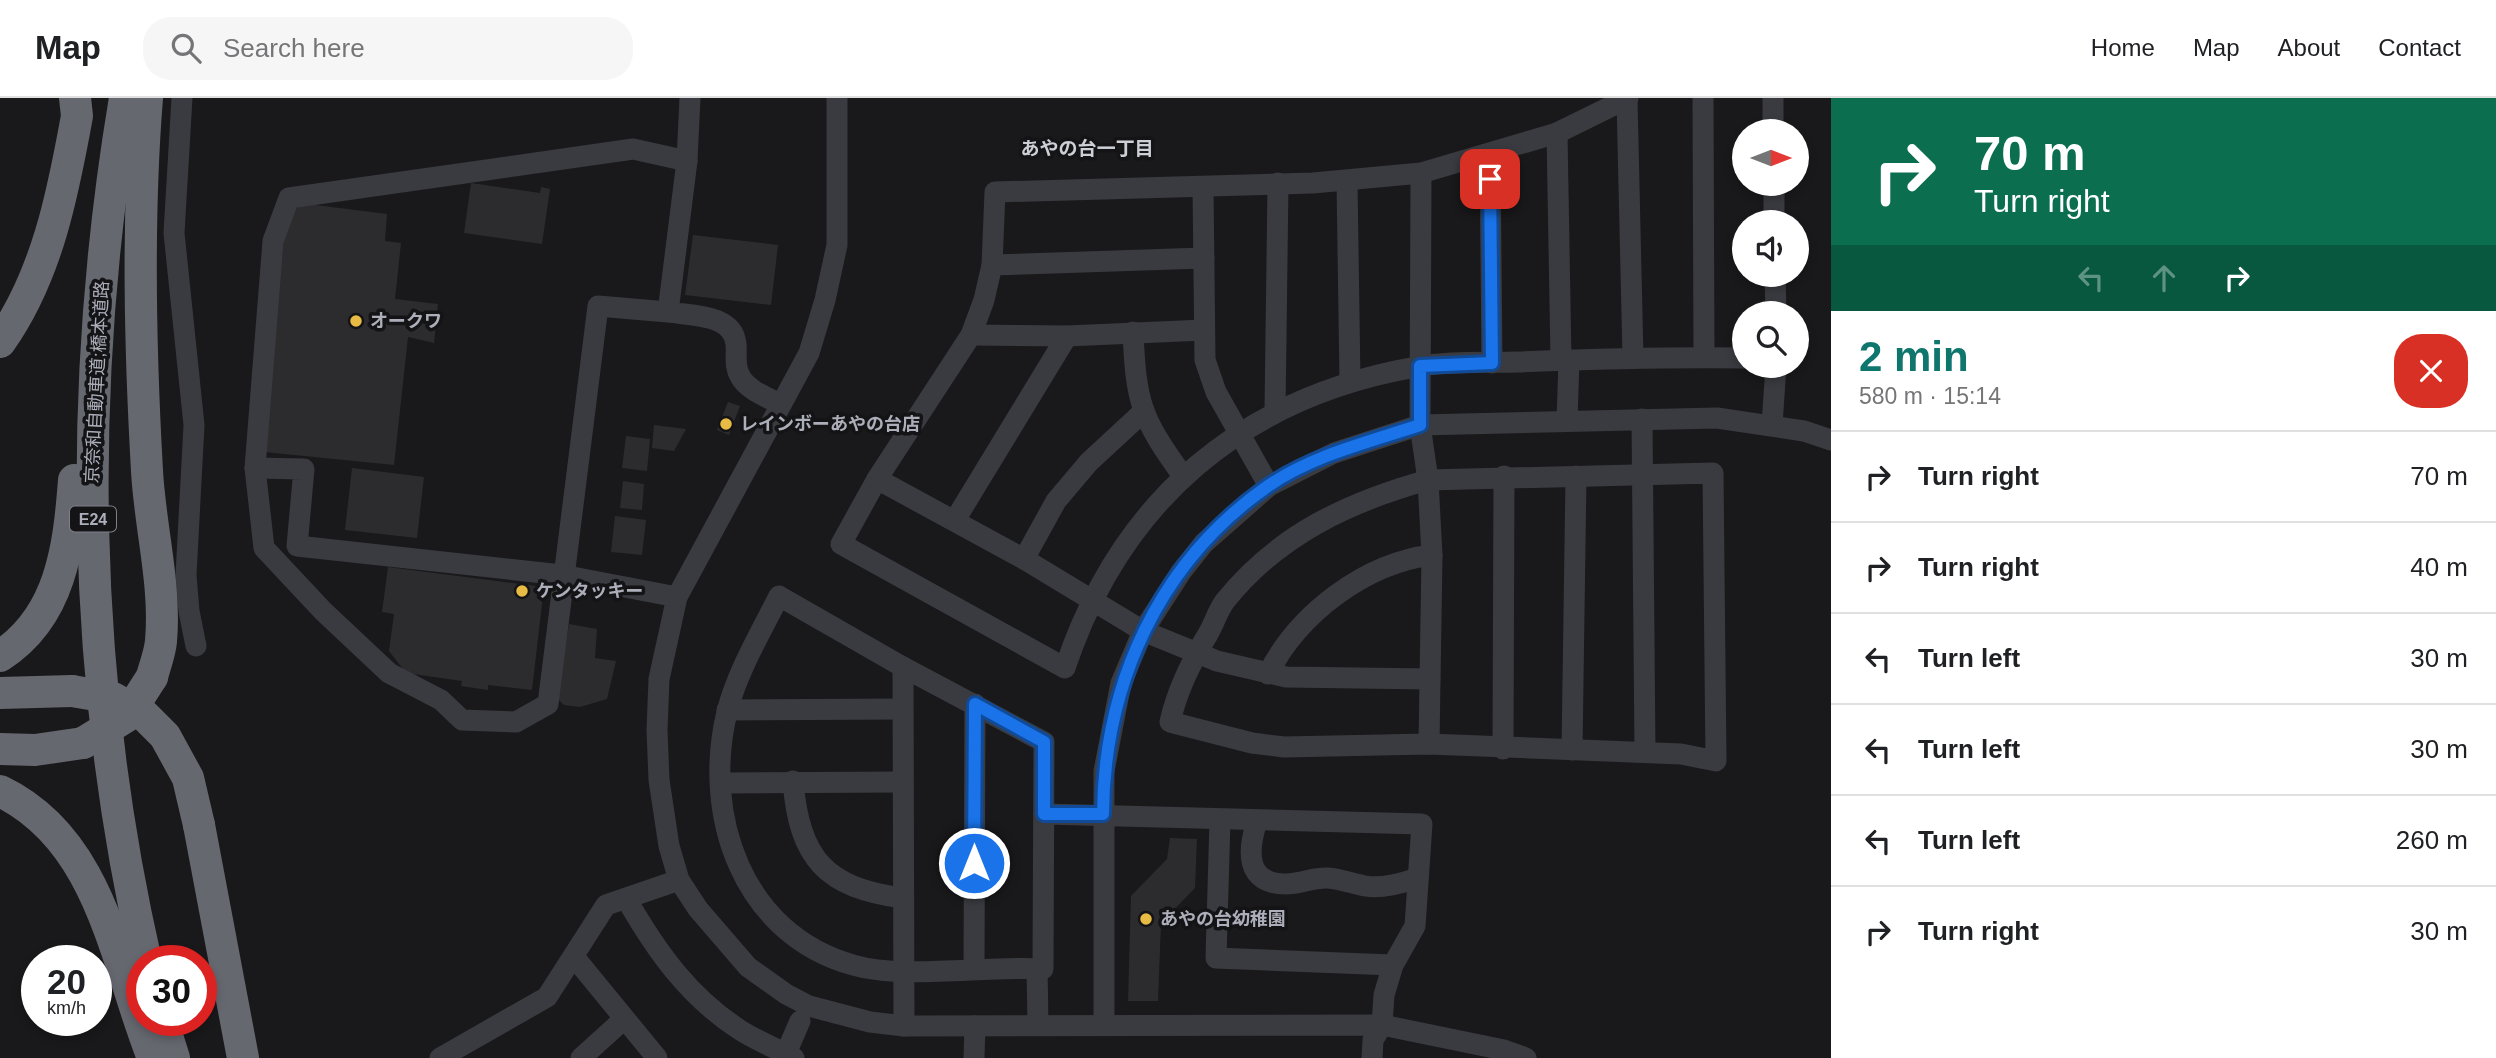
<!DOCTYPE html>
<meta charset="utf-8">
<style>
:root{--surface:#fff;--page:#f6f6f6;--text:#202124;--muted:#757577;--line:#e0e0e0;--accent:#0f766e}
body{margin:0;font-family:Helvetica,"Noto Sans JP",sans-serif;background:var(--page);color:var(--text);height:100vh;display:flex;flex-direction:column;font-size:26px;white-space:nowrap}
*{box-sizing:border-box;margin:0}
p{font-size:23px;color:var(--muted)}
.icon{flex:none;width:38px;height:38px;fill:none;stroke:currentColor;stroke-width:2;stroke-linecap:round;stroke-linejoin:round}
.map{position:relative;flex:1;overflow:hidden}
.panel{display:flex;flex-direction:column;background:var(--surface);width:665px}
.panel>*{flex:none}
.banner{background:#0b6e4f;color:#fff;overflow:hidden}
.needle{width:46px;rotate:90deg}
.buttons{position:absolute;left:1732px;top:21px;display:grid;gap:14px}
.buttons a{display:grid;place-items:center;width:77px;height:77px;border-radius:50%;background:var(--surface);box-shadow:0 4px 10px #0003;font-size:35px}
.speed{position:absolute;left:21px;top:847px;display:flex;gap:14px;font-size:35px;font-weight:700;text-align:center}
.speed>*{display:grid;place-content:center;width:91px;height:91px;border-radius:50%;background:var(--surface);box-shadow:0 4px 10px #0003;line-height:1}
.speed small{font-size:18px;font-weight:400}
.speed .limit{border:10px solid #d22;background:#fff;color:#111}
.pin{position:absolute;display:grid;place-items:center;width:60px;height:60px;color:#fff;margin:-30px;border-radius:14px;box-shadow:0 4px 10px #0006}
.me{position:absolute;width:77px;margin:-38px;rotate:0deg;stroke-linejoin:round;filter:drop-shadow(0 0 5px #0008)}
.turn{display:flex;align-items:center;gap:24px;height:147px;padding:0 28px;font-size:32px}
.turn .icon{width:91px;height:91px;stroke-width:2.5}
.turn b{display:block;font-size:49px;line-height:60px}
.lanes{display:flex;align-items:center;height:66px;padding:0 28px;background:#0003;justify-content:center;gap:35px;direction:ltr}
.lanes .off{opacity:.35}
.round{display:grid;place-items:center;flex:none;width:74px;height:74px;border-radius:28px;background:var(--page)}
.headline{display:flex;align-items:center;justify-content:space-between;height:119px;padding:0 28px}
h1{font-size:42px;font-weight:800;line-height:52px;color:var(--accent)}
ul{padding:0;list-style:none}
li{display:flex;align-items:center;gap:21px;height:91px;padding:0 28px;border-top:2px solid var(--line)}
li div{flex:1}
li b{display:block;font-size:26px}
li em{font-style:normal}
header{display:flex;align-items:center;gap:42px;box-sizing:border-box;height:98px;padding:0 35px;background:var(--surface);border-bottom:2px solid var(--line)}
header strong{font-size:33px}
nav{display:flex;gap:38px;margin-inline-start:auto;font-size:24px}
.search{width:490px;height:63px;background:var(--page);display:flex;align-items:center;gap:18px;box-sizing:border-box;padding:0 24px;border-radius:28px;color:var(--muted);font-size:26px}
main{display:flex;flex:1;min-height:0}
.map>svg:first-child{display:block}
.building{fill:#2c2c2f}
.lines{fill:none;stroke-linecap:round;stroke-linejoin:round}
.minor{stroke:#3a3b40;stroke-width:21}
.highway{stroke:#666870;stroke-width:32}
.highway-bridge{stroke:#666870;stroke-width:32}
.route-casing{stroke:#114b97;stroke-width:18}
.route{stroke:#1a73e8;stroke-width:12}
.poi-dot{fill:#e8bc44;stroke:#141416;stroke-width:2.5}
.labels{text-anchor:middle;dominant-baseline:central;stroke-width:7;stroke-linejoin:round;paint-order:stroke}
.shield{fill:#141416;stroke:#7e8089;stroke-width:2}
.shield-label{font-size:16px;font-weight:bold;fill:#acafba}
.poi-label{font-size:18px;font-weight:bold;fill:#acafba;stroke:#141416;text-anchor:start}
.street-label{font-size:18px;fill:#acafba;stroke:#141416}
.neighbourhood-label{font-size:19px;font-weight:bold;fill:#cdcfd6;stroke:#141416}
</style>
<header>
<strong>Map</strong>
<div class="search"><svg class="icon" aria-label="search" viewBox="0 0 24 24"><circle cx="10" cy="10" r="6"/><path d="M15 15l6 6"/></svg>Search here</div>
<nav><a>Home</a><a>Map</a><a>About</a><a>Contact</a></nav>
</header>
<main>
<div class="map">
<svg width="1831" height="960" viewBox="0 0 1831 960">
<rect width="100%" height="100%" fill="#19191b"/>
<!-- building -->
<g class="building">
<polygon points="471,85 540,95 541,89 550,91 542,146 464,135"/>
<polygon points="300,105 387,116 385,143 401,145 395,201 438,206 434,245 408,239 394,367 264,354 284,130"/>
<polygon points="693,137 778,147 771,207 685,197"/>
<polygon points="728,304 740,308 729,337 717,332"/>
<polygon points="654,327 686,331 674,353 652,350"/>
<polygon points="626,338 650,341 647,373 622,370"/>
<polygon points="352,370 424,379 417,440 345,432"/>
<polygon points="623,383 644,386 642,412 620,410"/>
<polygon points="615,418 646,422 642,457 611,454"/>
<polygon points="388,469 544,489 532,592 488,587 488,592 461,588 462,583 406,575 389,553 394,516 382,514"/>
<polygon points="569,526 597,531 595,560 616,563 607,601 580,609 564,607 557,600"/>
<polygon points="1170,740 1197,741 1195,790 1161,825 1158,903 1128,903 1131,798 1167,761"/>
</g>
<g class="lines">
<!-- minor -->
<g class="minor">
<polyline points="182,0 174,135 194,327 186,477 189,513 196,548"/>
<polyline points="837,0 837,147 825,202 809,255 677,499 659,581 657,632 659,682 669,748 679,782 698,811 748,869 786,896 809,908 870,924 904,928 1382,927 1504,952 1526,960"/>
<path d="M1628,0L1557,35L1421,75L1313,85L995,94L992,167L984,202L971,237L877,381L841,446L1065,570C1121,402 1243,299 1416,269C1448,263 1484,265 1517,264C1593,261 1669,259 1745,260"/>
<polyline points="1703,0 1704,259"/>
<polyline points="1773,0 1773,33"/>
<polyline points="1627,1 1633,260"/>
<polyline points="1557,35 1561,262"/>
<polyline points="1490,56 1492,265"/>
<polyline points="687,63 690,0"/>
<polyline points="1421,75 1420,327 1428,382 1432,457 1429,646"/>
<polyline points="1347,83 1350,284"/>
<polyline points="1774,86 1774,124"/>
<polyline points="1203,89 1205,262 1216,294 1269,388"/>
<polyline points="992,167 1204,160"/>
<polyline points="1775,177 1776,215"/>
<path d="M668,214L598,208L548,606L516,624L462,622L441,602L389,575L323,513L264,450L255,370L273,143L289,100L633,51L687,63L668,214C692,218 733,216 736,246C737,258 734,268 740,278C747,292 767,299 780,306"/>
<path d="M1133,234C1136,305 1141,320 1183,378"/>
<polyline points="971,237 1067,238 1204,232"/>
<polyline points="1275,314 1278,85"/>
<polyline points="1642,321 1645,654"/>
<polyline points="1567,323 1569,262"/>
<polyline points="1772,327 1776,268"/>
<polyline points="255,370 304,371 297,448 562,477 677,499"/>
<path d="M1713,375L1716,663L1681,656L1429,646L1284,649L1252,645L1170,624C1177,592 1191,564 1208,536C1214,526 1218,512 1225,503C1278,437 1348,404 1428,382Z"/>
<polyline points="877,381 1024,461 1143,533 1217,563 1286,579 1430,581"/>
<polyline points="955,422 1067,238"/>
<polyline points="1024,461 1056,403 1089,364 1142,315"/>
<path d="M779,498L903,569L1044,644L1043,871C988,867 904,882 853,867C742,836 702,717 727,614C737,574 761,534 779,498Z"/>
<polyline points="903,569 904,928"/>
<path d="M1268,576C1298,516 1365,465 1432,457"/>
<polyline points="727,612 902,611"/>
<polyline points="1503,651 1504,378"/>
<polyline points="1572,652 1576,378"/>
<path d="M793,683C799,761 826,790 903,800"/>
<polyline points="721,685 902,684"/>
<polyline points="1044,716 1422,726 1415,828 1393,867 1384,897 1382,927 1373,942 1372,960"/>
<polyline points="1220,722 1216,860 1393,867"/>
<path d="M1257,723C1248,751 1244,786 1286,786C1300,786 1314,779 1328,780C1341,781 1353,786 1365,788C1382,791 1402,785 1418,780"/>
<path d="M627,802C657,854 689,899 740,932C757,943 776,950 794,960"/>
<polyline points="575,860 657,960"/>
<polyline points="1037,870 1038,926"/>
<polyline points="974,871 975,606"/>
<polyline points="1104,927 1104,673 1121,585 1143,533 1181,474 1204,445 1269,388 1334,355 1420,327 1717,320 1804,333 1831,342"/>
<polyline points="440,960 547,899 606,807 679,782"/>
<polyline points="581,960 623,922"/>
<polyline points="784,960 800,923"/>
<polyline points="974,960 975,928"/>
</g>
<!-- highway -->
<g class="highway">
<path d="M125,0C77,286 81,579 146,863"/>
<path d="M147,0C137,124 140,249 147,373C150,429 166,487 161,543C160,555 155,567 152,579"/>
<path d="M0,244C47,178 63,95 77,18L75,0"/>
<path d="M0,558C61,519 69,449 74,382"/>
<polyline points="0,595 72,593"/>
<polyline points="0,651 35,652 83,645"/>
<path d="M0,693C102,742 115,865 153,960"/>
<polyline points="199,727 243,960"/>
<polyline points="162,922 174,960"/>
</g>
<!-- highway-bridge -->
<g class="highway-bridge">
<polyline points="72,593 113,600 145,618 165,638 188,680 199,727"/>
<polyline points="83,645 127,618 152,579"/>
</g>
</g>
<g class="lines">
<defs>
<path id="route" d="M974,765L975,606L1044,644V716H1103C1104,586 1159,464 1268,388C1313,357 1369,344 1420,327V268L1492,265L1490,81"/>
</defs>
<!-- route casing -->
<use href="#route" class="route-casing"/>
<!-- route -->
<use href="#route" class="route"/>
</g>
<!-- markers -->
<g class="poi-dot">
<circle cx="356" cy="223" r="7"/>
<circle cx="726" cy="326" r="7"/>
<circle cx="522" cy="493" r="7"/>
<circle cx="1146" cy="821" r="7"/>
</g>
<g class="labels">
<!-- shield labels -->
<rect class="shield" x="70" y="408.5" width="46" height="25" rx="5"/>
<g class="shield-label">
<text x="93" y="421">E24</text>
</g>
<!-- poi labels -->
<g class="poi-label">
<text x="370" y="223">オークワ</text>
<text x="740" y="326">レインボーあやの台店</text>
<text x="536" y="493">ケンタッキー</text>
<text x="1160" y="821">あやの台幼稚園</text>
</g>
<!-- street labels -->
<g class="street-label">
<text transform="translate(97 284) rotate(-87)">京奈和自動車道;橋本道路</text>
</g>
<!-- neighbourhood labels -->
<g class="neighbourhood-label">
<text x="1087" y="50">あやの台一丁目</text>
</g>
</g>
</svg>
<div class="buttons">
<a><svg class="needle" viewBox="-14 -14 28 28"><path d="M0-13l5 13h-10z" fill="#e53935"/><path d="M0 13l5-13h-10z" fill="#757577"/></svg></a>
<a><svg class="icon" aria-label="sound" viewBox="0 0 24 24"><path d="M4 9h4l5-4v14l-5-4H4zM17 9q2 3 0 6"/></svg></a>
<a><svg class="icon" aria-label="search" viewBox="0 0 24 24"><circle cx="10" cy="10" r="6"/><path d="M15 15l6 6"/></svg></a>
</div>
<div class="speed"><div>20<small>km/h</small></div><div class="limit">30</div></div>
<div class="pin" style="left:1490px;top:81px;background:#d93025"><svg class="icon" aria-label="arrive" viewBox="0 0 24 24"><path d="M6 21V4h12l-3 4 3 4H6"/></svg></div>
<svg class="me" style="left:974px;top:765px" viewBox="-20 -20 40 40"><circle r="17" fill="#1a73e8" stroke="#fff" stroke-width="3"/><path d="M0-11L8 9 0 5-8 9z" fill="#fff"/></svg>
</div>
<section class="panel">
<div class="banner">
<div class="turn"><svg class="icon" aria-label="right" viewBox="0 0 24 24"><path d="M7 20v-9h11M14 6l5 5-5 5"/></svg><div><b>70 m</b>Turn right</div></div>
<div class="lanes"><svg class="icon off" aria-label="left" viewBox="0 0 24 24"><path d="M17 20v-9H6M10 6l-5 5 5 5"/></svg><svg class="icon off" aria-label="ahead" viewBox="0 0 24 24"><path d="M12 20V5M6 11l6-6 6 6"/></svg><svg class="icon" aria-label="right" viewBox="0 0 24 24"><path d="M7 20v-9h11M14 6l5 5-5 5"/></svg></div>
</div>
<div class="headline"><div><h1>2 min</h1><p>580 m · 15:14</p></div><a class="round" style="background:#d93025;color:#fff"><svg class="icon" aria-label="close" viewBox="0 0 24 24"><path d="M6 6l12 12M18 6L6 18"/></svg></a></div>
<ul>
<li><svg class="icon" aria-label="right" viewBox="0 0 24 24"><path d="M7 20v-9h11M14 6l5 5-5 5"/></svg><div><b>Turn right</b></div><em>70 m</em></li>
<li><svg class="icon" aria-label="right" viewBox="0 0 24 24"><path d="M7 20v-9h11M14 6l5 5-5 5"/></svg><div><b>Turn right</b></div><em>40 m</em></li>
<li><svg class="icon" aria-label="left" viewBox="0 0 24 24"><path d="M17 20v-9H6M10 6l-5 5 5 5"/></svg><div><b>Turn left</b></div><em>30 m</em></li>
<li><svg class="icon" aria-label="left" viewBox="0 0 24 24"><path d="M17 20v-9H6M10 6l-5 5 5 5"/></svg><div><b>Turn left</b></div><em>30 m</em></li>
<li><svg class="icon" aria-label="left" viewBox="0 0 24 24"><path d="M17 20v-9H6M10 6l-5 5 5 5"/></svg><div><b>Turn left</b></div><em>260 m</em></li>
<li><svg class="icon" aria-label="right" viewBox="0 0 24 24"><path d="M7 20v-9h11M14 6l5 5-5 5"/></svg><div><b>Turn right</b></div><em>30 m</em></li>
</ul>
</section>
</main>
